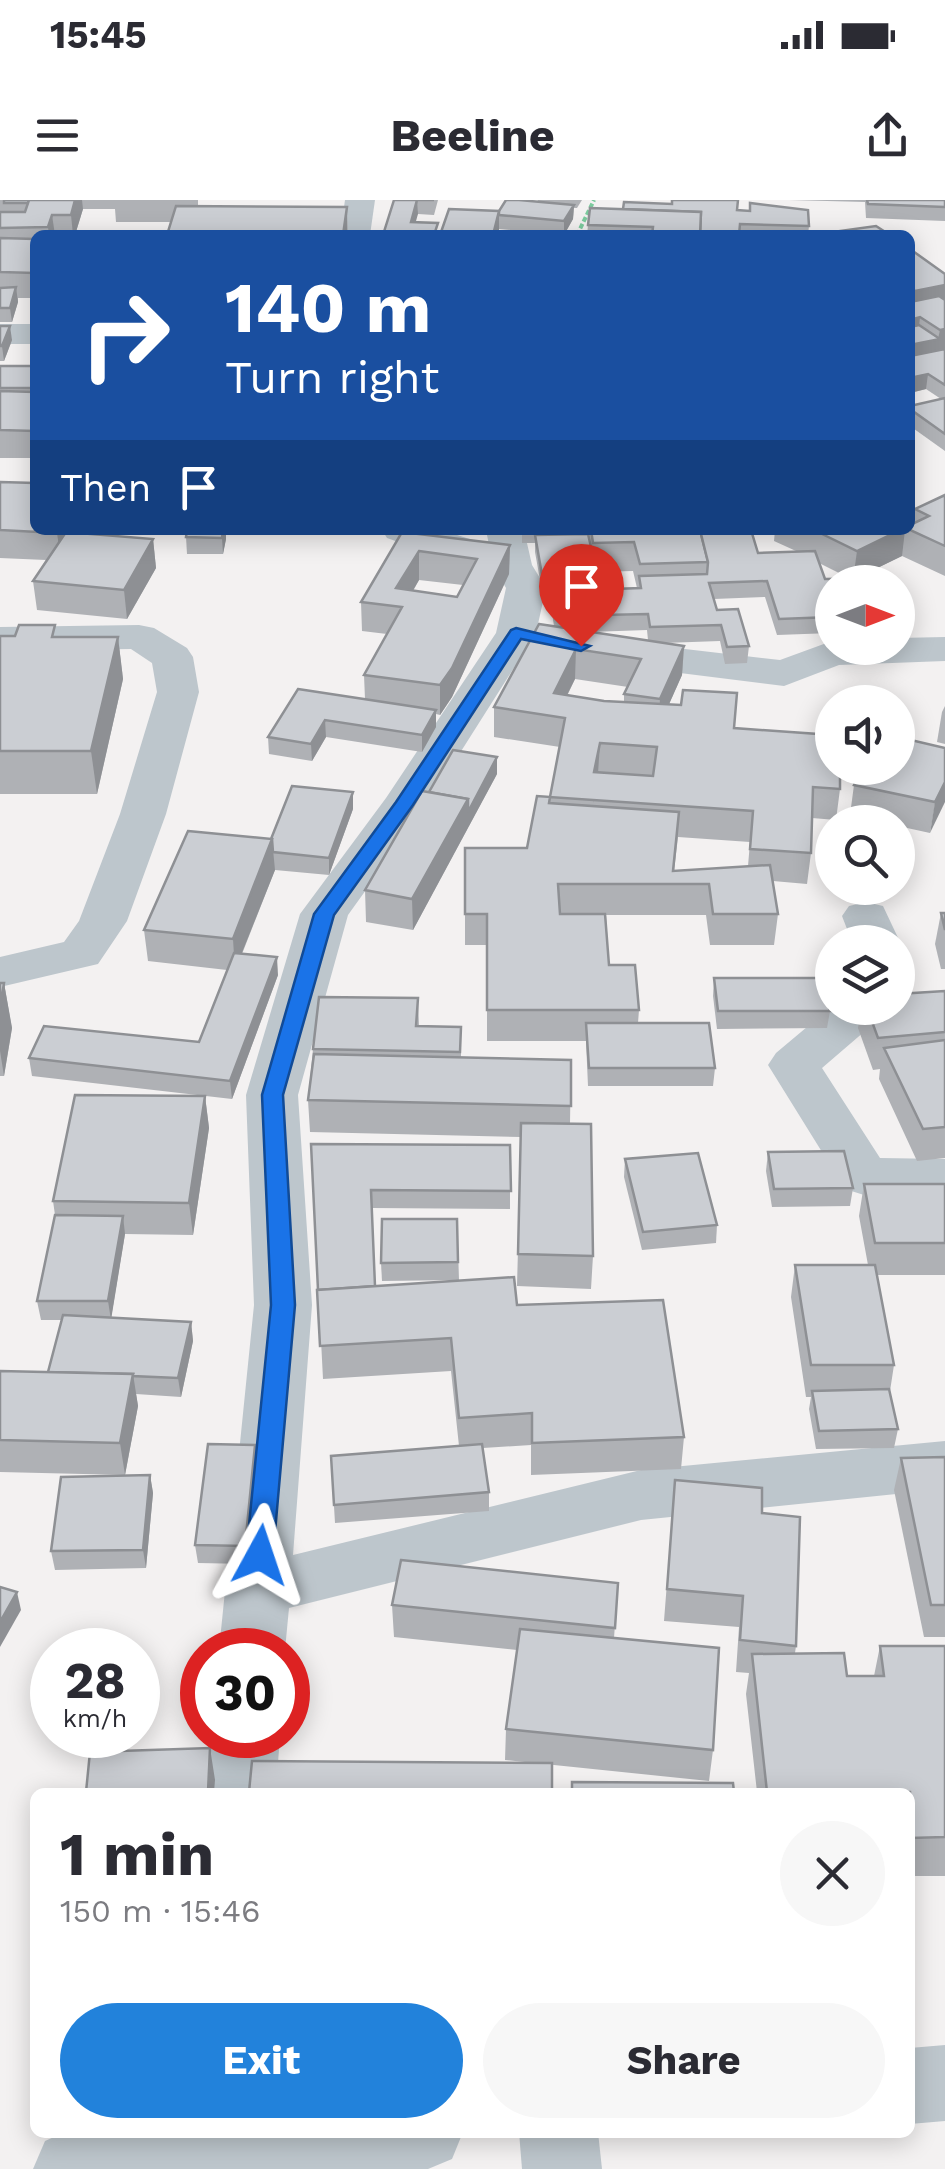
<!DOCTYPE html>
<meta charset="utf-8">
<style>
:root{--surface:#fff;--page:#f7f7f7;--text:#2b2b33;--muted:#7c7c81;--accent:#2282db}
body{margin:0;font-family:"Work Sans",sans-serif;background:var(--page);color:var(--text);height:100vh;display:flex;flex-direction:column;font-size:38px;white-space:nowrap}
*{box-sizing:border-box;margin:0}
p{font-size:32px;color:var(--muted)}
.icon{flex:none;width:55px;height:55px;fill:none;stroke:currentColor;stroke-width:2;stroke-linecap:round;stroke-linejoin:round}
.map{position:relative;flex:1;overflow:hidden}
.panel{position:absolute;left:30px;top:1588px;width:885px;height:350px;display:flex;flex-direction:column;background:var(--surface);border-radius:15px;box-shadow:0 5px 25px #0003}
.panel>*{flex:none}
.banner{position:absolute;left:30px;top:30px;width:885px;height:305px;border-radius:15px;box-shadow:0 5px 25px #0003;background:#1a4fa0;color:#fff;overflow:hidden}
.needle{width:65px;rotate:90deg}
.tools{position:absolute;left:815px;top:365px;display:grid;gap:20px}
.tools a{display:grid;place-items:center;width:100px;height:100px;border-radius:50%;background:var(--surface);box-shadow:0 5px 25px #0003;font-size:50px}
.speed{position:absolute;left:30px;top:1428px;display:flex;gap:20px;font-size:50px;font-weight:700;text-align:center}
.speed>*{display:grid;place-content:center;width:130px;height:130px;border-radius:50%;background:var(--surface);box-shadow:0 5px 25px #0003;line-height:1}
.speed small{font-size:25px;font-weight:400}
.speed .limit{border:15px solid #d22;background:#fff;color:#111}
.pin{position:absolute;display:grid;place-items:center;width:85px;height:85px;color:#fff;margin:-102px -42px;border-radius:50% 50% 50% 0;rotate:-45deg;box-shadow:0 0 10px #0007}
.pin .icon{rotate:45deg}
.me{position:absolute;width:110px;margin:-55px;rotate:5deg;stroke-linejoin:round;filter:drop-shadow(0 0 8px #0008)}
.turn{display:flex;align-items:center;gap:35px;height:210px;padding:0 30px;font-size:45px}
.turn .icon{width:130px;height:130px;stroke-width:2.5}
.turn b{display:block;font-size:70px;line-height:85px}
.then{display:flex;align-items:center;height:95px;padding:0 30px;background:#0003;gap:20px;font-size:38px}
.round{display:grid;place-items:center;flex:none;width:105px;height:105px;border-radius:52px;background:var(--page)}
.overview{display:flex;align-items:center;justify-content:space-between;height:170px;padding:0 30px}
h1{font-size:60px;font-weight:700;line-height:75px}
.button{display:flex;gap:20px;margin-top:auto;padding:20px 30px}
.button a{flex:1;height:115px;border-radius:60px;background:var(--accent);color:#fff;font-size:40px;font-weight:700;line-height:115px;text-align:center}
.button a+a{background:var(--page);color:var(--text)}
.status{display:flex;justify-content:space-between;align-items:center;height:70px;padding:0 50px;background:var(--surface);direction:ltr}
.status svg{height:28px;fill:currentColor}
header{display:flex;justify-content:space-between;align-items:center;height:130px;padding:0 30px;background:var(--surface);font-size:45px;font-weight:700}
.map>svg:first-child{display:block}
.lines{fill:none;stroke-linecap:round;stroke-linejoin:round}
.path{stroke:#7bca9d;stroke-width:4;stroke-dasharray:5 2.5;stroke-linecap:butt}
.minor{fill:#bdc6cc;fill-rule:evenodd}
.wall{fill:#afb1b5;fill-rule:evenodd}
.shaded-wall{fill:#8e9094}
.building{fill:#cbced3;stroke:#8e9094;stroke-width:2.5;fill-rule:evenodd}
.route{fill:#1a73e8;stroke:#114b97;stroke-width:2.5}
</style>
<div class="status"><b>15:45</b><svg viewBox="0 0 49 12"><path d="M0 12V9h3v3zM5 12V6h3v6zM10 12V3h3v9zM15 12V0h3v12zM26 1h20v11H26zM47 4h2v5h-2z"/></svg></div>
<header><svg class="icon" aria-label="menu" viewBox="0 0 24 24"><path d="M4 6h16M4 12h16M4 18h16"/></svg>Beeline<svg class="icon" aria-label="share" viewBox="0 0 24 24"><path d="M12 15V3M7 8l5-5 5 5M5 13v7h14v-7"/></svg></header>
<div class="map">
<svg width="945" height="1969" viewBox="0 0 945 1969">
<rect width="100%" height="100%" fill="#f3f1f1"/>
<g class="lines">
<!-- path -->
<polyline class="path" points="577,35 594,0"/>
<!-- minor -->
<g class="minor">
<polygon points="345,0 375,0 370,35 340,35"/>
<rect x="0" y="124" width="35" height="20"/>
<path d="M382,330H441L489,345L486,330H524L532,365L546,388L536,433L427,605L348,715L298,895L312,1105L293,1355L641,1270L945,1241V1289L641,1320L289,1408L285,1450H219L254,1105L246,895L300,714L386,598L496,433L506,388L492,364C461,371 417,348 387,338Z"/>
<polygon points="139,425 154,428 187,448 193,457 199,492 166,614 127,721 98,764 0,787 0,757 64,742 79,721 120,614 157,492 152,463 131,449 0,451 0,427"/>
<polygon points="945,437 945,461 839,465 784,486 608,464 593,461 587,452 593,443 608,440 780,460 832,441 832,448 898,448 898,438"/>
<polygon points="866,702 883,706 900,742 898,746 898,742 852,742 842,716 849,706"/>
<polygon points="832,806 886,808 879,819 822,868 880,958 945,959 945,997 864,995 845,989 768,865 776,853"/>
<polygon points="212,1535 280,1535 276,1592 206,1592"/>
<polygon points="945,1845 945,1921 910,1924 910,1848"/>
<polygon points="65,1932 463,1932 452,1959 428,1969 33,1969 45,1941"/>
<polygon points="519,1932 598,1932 602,1969 522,1969"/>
</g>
</g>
<!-- wall -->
<g class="wall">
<polygon points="0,0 198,0 198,6 347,7 348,31 171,22 116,22 115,9 83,9 75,35 35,35 35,98 18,98 18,102 12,122 0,122"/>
<polygon points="394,0 438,0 434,15 418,14 383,35"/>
<polygon points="538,0 582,0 577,8 574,8 573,19 564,35 499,29 499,35 440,35 499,11 537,2"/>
<polygon points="789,0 945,0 945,21 866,18 865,2"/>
<polygon points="672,4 737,10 809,26 808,35 587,35 588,25 623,9"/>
<polygon points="910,49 945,100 945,251 910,226 910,206 941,199 926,189 910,193"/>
<polygon points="0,126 12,140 4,161 0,161"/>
<rect x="0" y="166" width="35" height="92"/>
<polygon points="0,282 35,330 76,330 74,332 153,339 156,368 127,419 37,410 33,381 46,360 0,358"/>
<path d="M945,295V376L902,356L856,378L832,382V433L777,435L765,397L714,399L717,410L749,446L747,463L725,464L720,441L664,443L684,446L682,475L669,504L734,528L840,589L836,620L812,618L811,653L807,684L773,681L778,714L774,745H710L706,715H606L609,765L639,810L638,823L715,868L713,886H588L586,841H487V745H465V648H527L550,597L560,547L494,537V507L554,426L551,407L552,391H542L535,352V343H522V330H568V335L585,334V330H751L758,353L796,351L774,341L775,330H910L915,309ZM819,363L851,379H825ZM633,371L637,388L596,389L597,372ZM647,430L648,440L590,432ZM575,479L628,487L624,494V502L604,501L567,496ZM678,637L750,642L748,666L674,671Z"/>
<polygon points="187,330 226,330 226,339 223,354 187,354 186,337"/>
<path d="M402,332L510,345L509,374L452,497L440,515L436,514V527L422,552L326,537L312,561L269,554L268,537L365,499L364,475L387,434L362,431L361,402ZM419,380L463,385L457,397L413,391Z"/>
<polygon points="898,396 905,415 903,431 898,432"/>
<polygon points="0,436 118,437 123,479 97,594 0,594"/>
<polygon points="945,506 945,544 937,542 942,512"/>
<polygon points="945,548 930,633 898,626 898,622 883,622 850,615 854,585"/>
<polygon points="497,574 413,730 366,722 365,690 429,592"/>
<polygon points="353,609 329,675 275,670 242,754 278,775 232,899 32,876 29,858 199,842 227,770 148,761 144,730 271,639"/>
<polygon points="941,713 945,713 945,769 941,769 935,744"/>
<polygon points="714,778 830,811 827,828 717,829 713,796"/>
<polygon points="0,783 4,783 12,828 4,876 0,876"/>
<polygon points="945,791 945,958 917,961 879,879 880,869 873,870 858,828 861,808 898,808"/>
<polygon points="418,798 419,826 461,827 461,857 571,860 570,923 593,1056 591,1089 517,1086 521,937 310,932 308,900 313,849"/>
<polygon points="205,896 209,928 193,1035 125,1034 111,1118 191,1122 193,1141 181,1197 136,1194 138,1206 125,1275 0,1272 0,1171 48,1172 62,1120 41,1120 37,1101 55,1015 53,1001"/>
<polygon points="311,944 510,945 510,1009 372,1008 375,1086 517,1105 684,1237 681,1269 531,1275 531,1245 483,1248 489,1292 489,1311 335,1323 331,1256 459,1246 451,1171 323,1179"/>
<polygon points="768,952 853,988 850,1006 772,1007 766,971"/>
<polygon points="625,959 717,1025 716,1043 642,1050 624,977"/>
<polygon points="864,984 945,984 945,1075 877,1075 894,1165 890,1191 898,1229 894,1248 816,1249 809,1209 811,1197 806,1197 791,1097 795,1065 868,1065 859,1016"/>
<polygon points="457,1019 459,1080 382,1081 381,1063"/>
<polygon points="255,1245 257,1263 247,1364 198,1363 195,1345"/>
<polygon points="945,1257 945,1437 924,1437 894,1290 901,1258"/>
<polygon points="150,1275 153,1293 146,1368 55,1370 51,1351"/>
<polygon points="675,1280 762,1313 796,1446 795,1453 847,1476 874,1476 880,1446 945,1446 945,1676 910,1676 910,1592 757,1592 746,1494 749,1473 736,1472 739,1427 664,1421"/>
<polygon points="618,1383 614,1438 713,1550 709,1581 505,1560 506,1529 517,1450 394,1437 392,1405"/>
</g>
<!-- shaded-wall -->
<g class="shaded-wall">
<polygon points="75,0 82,0 83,9 75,35 73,35 71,15"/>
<polygon points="417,0 418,14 412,35 411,22"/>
<polygon points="574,5 573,19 564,35 564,21"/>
<polygon points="347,7 347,35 343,35"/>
<polygon points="499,11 499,35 493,35"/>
<polygon points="52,15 55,35 49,35 48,27"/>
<polygon points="945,85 945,99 913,105 915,91"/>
<polygon points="16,87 18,102 12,122 10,108"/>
<polygon points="920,117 917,144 910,145 910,120"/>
<polygon points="10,126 12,140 4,161 2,146"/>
<polygon points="945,129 945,154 910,171 910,145 938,139 940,130"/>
<polygon points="928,174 926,189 910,193 910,178"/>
<polygon points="58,330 76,330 61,361 57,333"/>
<polygon points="223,330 226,330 226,339 223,354 222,338"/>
<polygon points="900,330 905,330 902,356 853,380 857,351"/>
<polygon points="153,339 156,368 127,419 124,390"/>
<polygon points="510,345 509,374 452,497 440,515 440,485"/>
<polygon points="419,351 419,380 402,409 396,388"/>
<polygon points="118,437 123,479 97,594 91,551"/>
<polygon points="684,446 682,475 658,529 660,499"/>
<polygon points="576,449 575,479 556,517 554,493"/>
<polygon points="436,510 436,527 422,552 422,535"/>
<polygon points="325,520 326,537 312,561 311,544"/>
<polygon points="600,543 598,574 593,603 594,572"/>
<polygon points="497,557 497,574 413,730 412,699 468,599"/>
<polygon points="945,582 945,602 930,633 935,602"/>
<polygon points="353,592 353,609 329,675 329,658"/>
<polygon points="272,639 275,670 235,770 233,739"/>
<polygon points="277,757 278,775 232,899 230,881"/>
<polygon points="4,783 12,828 4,876 0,851 0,808"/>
<polygon points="205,896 209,928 193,1035 189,1003"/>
<polygon points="123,1016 125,1034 111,1120 108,1101"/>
<polygon points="191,1122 193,1141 181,1197 178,1178"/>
<polygon points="133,1174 138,1206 125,1275 120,1243"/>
<polygon points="255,1245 257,1263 247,1364 245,1346"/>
<polygon points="150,1275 153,1293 146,1368 143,1350"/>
<polygon points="17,1392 21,1410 0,1447 0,1422"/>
<polygon points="210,1548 215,1580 214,1592 208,1592"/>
</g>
<!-- building -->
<g class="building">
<polygon points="4,0 29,0 28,3 4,3"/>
<polygon points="29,0 75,0 71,15 52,15 48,27 0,28 0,12 25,12"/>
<polygon points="394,0 434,0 417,0 411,22 438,23 434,35 383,35"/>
<polygon points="506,0 519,0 574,5 564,21 499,15 499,11"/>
<polygon points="672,0 738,0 737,10 750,11 750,3 808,10 809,26 740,24 739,35 700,35 701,12 623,9 624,2 672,4"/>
<polygon points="867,0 945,0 945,7 868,4"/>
<polygon points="176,6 347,7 343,35 167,35"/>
<polygon points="590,8 701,12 700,35 652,35 653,27 588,25"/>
<polygon points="449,9 499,11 493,35 440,35"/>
<polygon points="876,26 890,35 838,35 833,32"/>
<polygon points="0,38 35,39 35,73 0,72"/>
<polygon points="910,49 945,74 945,85 915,91 910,87"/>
<polygon points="16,87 10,108 0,108 0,88"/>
<polygon points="939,96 945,100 945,129 940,130 920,117 910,120 910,102"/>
<polygon points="919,125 940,139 910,145 910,127"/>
<polygon points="0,126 10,126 2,146 0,146"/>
<polygon points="945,149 945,185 928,174 910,178 910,156"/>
<rect x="0" y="166" width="35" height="22"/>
<polygon points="0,191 35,192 35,231 0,230"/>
<polygon points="945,198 945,234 910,209 910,206"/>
<polygon points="0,282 35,283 35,330 58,330 57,333 0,330"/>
<polygon points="945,295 945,346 910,330 910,325 929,316 915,309"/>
<polygon points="187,330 223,330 222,338 186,337"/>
<polygon points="591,330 700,330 708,362 640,364 634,342 593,343"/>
<polygon points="700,330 751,330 758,353 815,351 825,379 890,378 892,382 832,382 832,417 779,419 767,381 709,383 717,410 738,409 749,446 727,447 721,425 650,427 648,414 556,416 552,391 641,388 639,376 707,374 708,362"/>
<polygon points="814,330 900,330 857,351"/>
<polygon points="66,332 153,339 124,390 33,381"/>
<path d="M402,332L510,345L452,468L440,485L364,475L402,407L361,402ZM419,351L477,359L457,397L396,388Z"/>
<polygon points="588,334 597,373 542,375 535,335"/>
<polygon points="898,396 905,415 898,415"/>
<path d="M539,424L684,446L660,499L624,494L641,459L576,449L554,493L604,501L681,505L683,490L737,493L734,528L832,535V568H840V589L813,587L811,653L750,649L753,611L550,597L549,603L679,612L673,671L770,665L778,714H713L709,684H558L560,714H605L609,765H635L639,810H487V714H465V648H527L537,596L550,597L565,518L494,507ZM600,543L657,547L653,576L594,572Z"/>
<polygon points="19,425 55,425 52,437 118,437 91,551 0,551 0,436 15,436"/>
<polygon points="298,489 436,510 422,535 325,520 311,544 268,537"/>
<polygon points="898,537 945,548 945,582 935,602 854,585 862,568 898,568"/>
<polygon points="453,550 497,557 468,612 468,599 429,592"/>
<polygon points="292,586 353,592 329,658 273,652 272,639 271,639"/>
<polygon points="422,591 468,599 412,699 365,690"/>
<polygon points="188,631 272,639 233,739 144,730"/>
<polygon points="941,713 945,713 945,730"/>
<polygon points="234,753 277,757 230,881 29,858 44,826 199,842"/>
<polygon points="714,778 823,778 830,811 718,811"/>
<polygon points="0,783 4,783 0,808"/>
<polygon points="945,791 945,832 878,838 867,808 898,808 898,794"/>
<polygon points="319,797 418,798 416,826 461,827 460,852 313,849"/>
<polygon points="586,823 709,823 715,868 589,868"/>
<polygon points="945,840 945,927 923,929 884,848"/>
<polygon points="314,854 571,860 571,906 308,900"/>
<polygon points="75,895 205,896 189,1003 53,1001"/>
<polygon points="521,923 591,924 593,1056 518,1054"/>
<polygon points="311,944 510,945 511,991 371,990 375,1086 318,1090"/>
<polygon points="844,951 853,988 774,989 768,952"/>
<polygon points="698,953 717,1025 643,1032 625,959"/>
<polygon points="864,984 945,984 945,1043 875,1043"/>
<polygon points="55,1015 123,1016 108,1101 37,1101"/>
<polygon points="382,1019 457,1019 458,1062 381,1063"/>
<polygon points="795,1065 875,1065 894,1165 811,1165"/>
<polygon points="514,1077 517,1105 663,1100 684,1237 532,1243 532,1213 459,1218 451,1138 320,1146 317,1090"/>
<polygon points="63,1115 191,1122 178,1178 132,1176 133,1174 48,1172"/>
<polygon points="0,1171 133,1174 120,1243 0,1240"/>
<polygon points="889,1189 898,1229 819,1231 812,1191"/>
<polygon points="208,1244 255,1245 245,1346 195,1345"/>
<polygon points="482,1244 489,1292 334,1305 331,1256"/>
<polygon points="945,1257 945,1405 931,1405 901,1258"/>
<polygon points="150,1275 143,1350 51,1351 61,1277"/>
<polygon points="675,1280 762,1288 762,1313 800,1317 796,1446 740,1440 743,1396 667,1389"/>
<polygon points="401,1360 618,1383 615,1428 392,1405"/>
<polygon points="0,1387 17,1392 0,1422"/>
<polygon points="520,1429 719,1448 713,1550 506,1529"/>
<polygon points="880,1446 945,1446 945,1637 910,1638 910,1592 767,1592 752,1454 844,1453 847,1476 884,1476"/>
<polygon points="210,1548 208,1592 86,1592 90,1552"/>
<polygon points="252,1561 552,1563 552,1592 249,1592"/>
<polygon points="572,1582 733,1583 734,1592 572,1592"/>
</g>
<!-- route -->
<polygon class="route" points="516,428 590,446 581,451 521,439 413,605 334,715 283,895 295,1105 273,1355 269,1362 260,1365 250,1362 246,1355 271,1105 262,895 314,714 396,602 511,430"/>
</svg>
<div class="tools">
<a><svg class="needle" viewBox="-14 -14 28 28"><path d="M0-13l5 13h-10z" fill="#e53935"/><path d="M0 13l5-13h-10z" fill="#7c7c81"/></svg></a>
<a><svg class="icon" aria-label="sound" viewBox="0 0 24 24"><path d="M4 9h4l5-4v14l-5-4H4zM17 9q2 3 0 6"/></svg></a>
<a><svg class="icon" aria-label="search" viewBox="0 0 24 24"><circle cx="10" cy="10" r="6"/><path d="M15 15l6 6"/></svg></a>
<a><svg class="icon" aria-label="layers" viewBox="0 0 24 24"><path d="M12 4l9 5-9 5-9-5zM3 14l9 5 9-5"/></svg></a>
</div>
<div class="speed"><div>28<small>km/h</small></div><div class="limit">30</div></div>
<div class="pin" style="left:581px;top:446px;background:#d93025"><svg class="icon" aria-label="arrive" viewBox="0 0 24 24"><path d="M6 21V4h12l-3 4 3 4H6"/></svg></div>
<svg class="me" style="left:260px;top:1355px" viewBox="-20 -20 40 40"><path d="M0-17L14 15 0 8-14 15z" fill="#1a73e8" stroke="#fff" stroke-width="4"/></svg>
<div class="banner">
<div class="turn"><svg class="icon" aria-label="right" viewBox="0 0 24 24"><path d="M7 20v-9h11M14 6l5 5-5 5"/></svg><div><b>140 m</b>Turn right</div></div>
<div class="then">Then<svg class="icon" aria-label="arrive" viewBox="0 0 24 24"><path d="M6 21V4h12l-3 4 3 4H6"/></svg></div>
</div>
<section class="panel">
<div class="overview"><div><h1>1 min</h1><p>150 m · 15:46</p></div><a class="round"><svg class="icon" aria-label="close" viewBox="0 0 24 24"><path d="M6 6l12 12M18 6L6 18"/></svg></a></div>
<div class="button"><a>Exit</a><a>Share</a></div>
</section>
</div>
